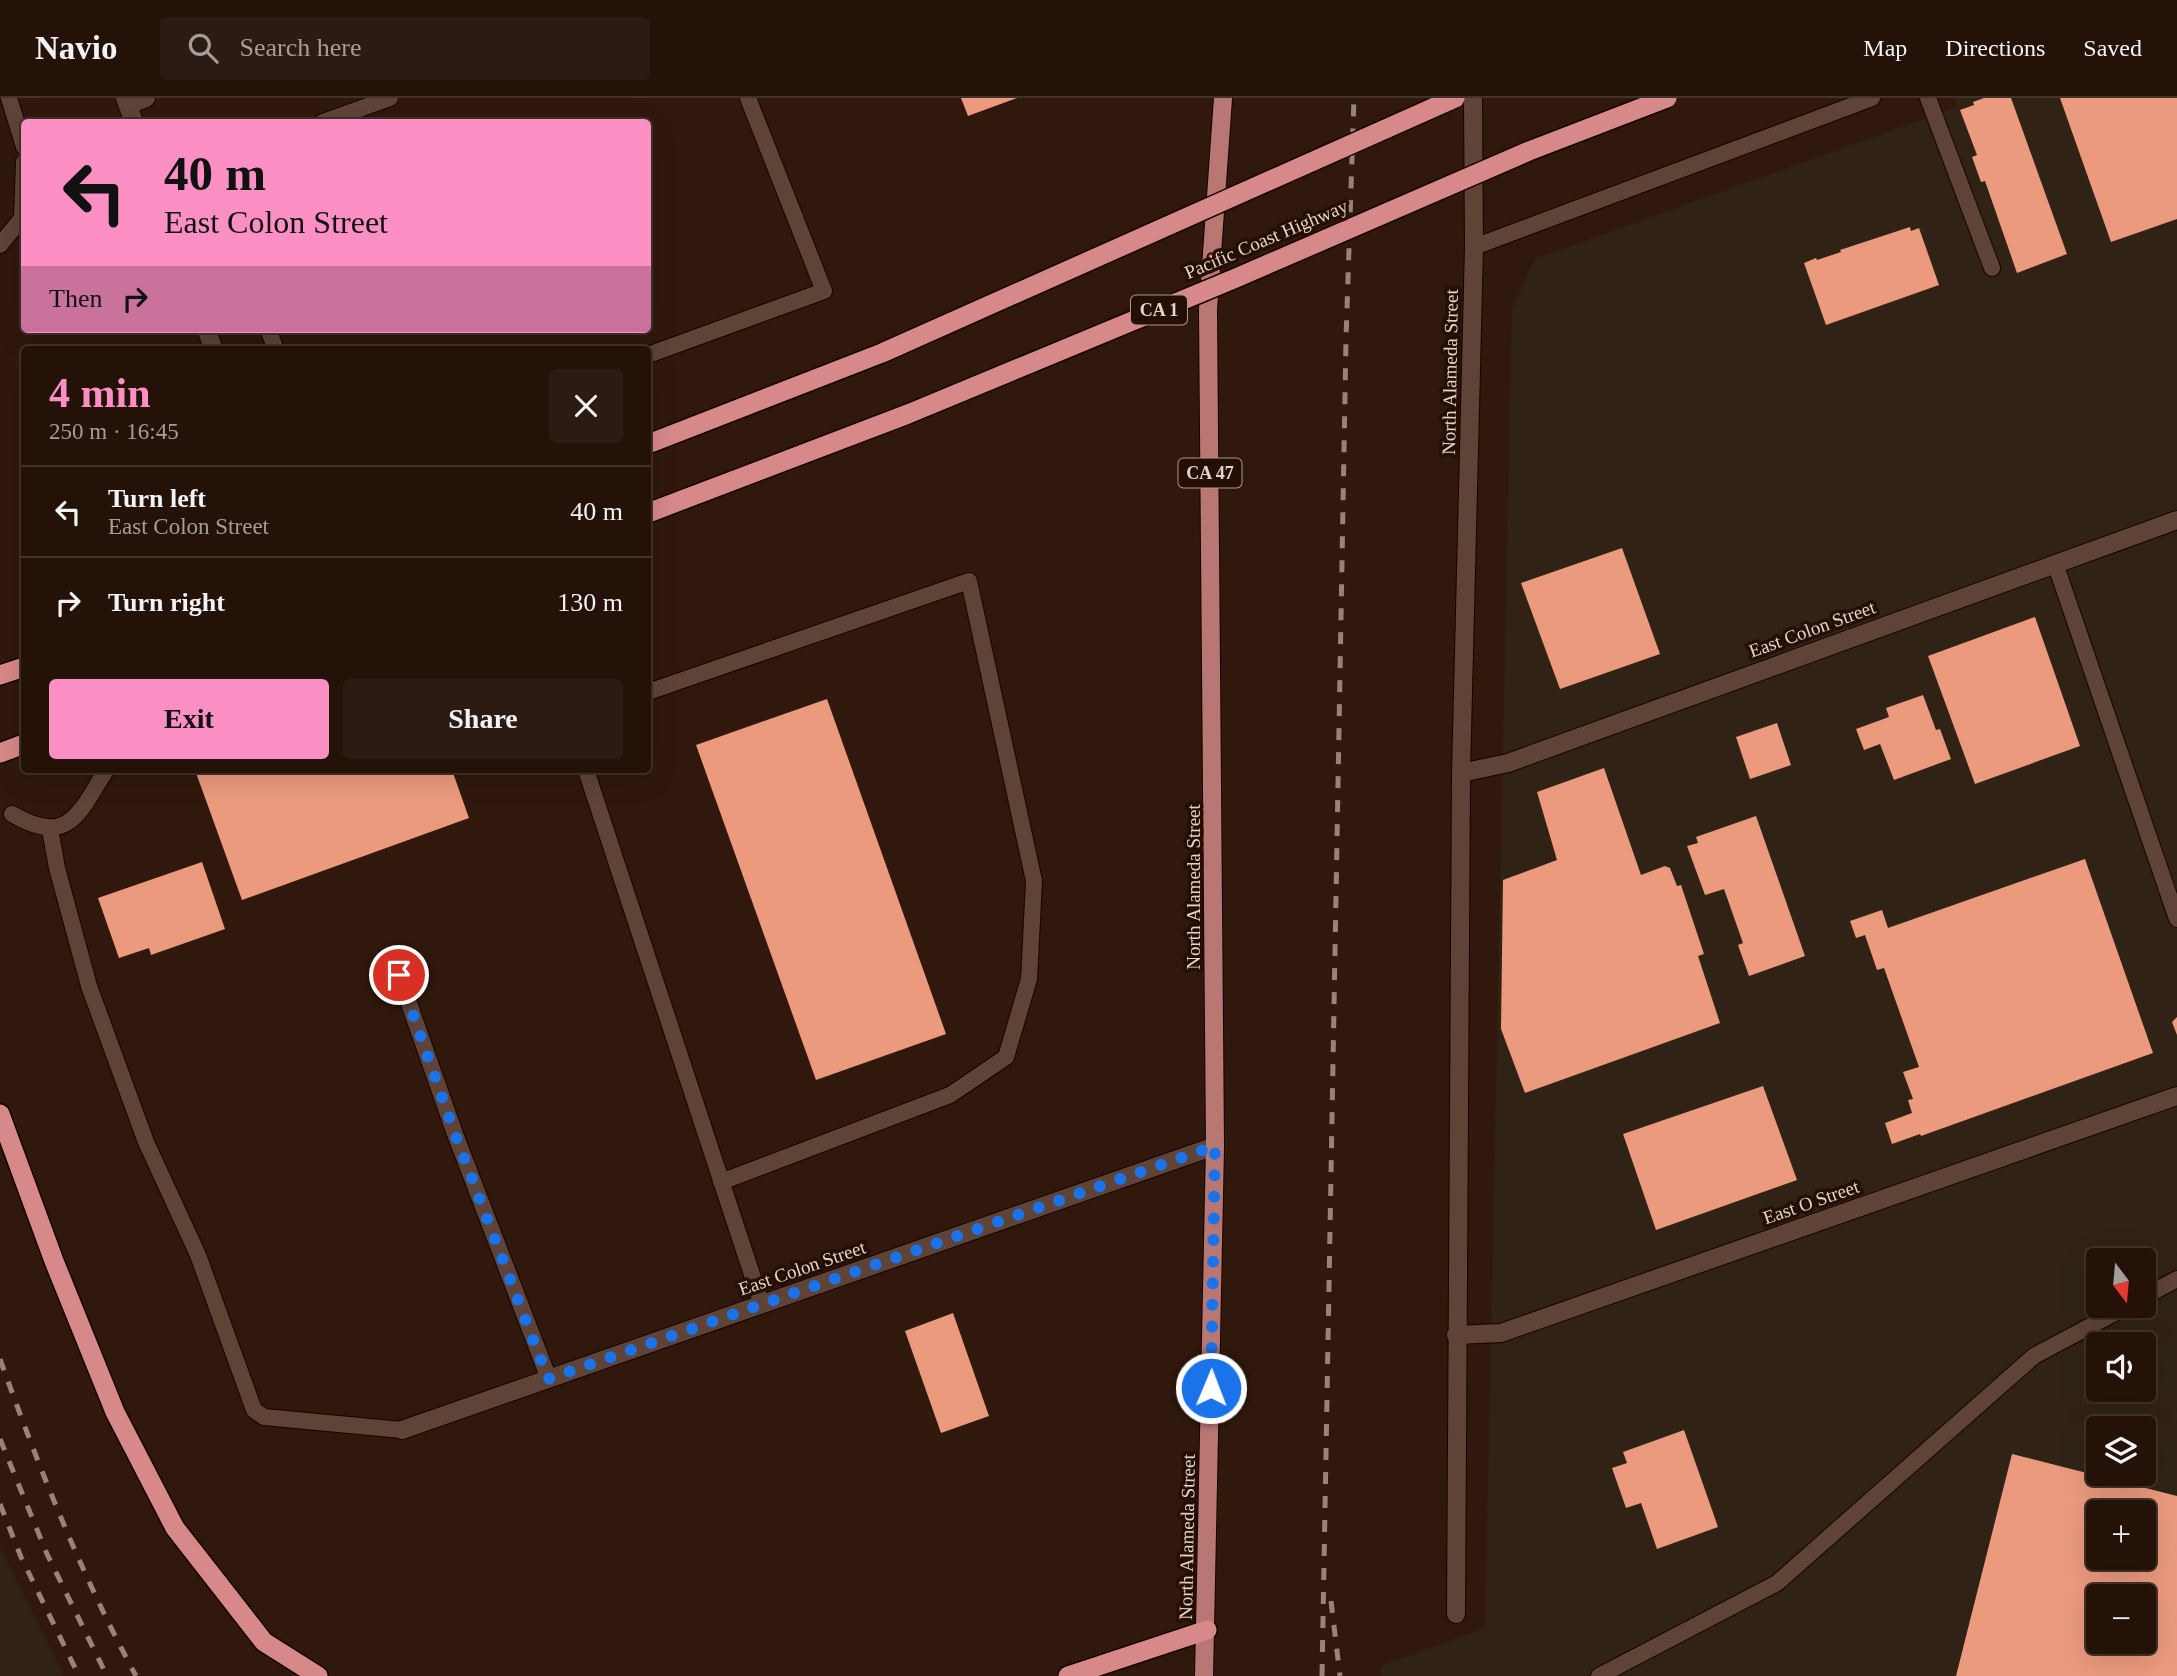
<!DOCTYPE html>
<meta charset="utf-8">
<style>
:root{--surface:#241209;--page:#2c1b12;--text:#f1f3f6;--muted:#a39e9c;--line:#41322a;--accent:#fc8fc3}
body{margin:0;font-family:"Times New Roman",serif;background:var(--page);color:var(--text);height:100vh;display:flex;flex-direction:column;font-size:26px;white-space:nowrap}
*{box-sizing:border-box;margin:0}
p{font-size:23px;color:var(--muted)}
.icon{flex:none;width:38px;height:38px;fill:none;stroke:currentColor;stroke-width:2;stroke-linecap:round;stroke-linejoin:round}
.map{position:relative;flex:1;overflow:hidden}
.drawer{position:absolute;left:21px;top:248px;width:630px;height:427px;display:flex;flex-direction:column;background:var(--surface);border-radius:7px;box-shadow:0 7px 28px #0002,0 0 0 2px var(--line)}
.drawer>*{flex:none}
.guide{position:absolute;left:21px;top:21px;width:630px;height:214px;border-radius:7px;box-shadow:0 7px 28px #0002,0 0 0 2px var(--line);background:#fc8fc3;color:#111;overflow:hidden}
.needle{width:46px;rotate:164deg}
.fabs{position:absolute;left:2086px;top:1150px;display:grid;gap:14px}
.fabs a{display:grid;place-items:center;width:70px;height:70px;border-radius:7px;background:var(--surface);box-shadow:0 7px 28px #0002,0 0 0 2px var(--line);font-size:35px}
.pin{position:absolute;display:grid;place-items:center;width:60px;height:60px;color:#fff;margin:-30px;border:4px solid #fff;border-radius:50%;box-shadow:0 2px 7px #0007}
.me{position:absolute;width:77px;margin:-38px;rotate:1deg;stroke-linejoin:round;filter:drop-shadow(0 0 5px #0008)}
.turn{display:flex;align-items:center;gap:24px;height:147px;padding:0 28px;font-size:32px}
.turn .icon{width:91px;height:91px;stroke-width:2.5}
.turn b{display:block;font-size:49px;line-height:60px}
.then{display:flex;align-items:center;height:66px;padding:0 28px;background:#0003;gap:14px;font-size:26px}
.round{display:grid;place-items:center;flex:none;width:74px;height:74px;border-radius:7px;background:var(--page)}
.summary{display:flex;align-items:center;justify-content:space-between;height:119px;padding:0 28px}
h1{font-size:42px;font-weight:600;line-height:52px;color:var(--accent)}
.cta{display:flex;gap:14px;margin-top:auto;padding:14px 28px}
.cta a{flex:1;height:80px;border-radius:7px;background:var(--accent);color:#111;font-size:28px;font-weight:600;line-height:80px;text-align:center}
.cta a+a{background:var(--page);color:var(--text)}
ul{padding:0;list-style:none}
li{display:flex;align-items:center;gap:21px;height:91px;padding:0 28px;border-top:2px solid var(--line)}
li div{flex:1}
li b{display:block;font-size:26px}
li em{font-style:normal}
header{display:flex;align-items:center;gap:42px;box-sizing:border-box;height:98px;padding:0 35px;background:var(--surface);border-bottom:2px solid var(--line)}
header strong{font-size:33px}
nav{display:flex;gap:38px;margin-inline-start:auto;font-size:24px}
.search{width:490px;height:63px;background:var(--page);display:flex;align-items:center;gap:18px;box-sizing:border-box;padding:0 24px;border-radius:7px;color:var(--muted);font-size:26px}
.map>svg:first-child{display:block}
.industrial{fill:#302316;fill-rule:evenodd}
.building{fill:#eb9a7d;fill-rule:evenodd}
.lines{fill:none;stroke-linecap:round;stroke-linejoin:round}
.service-casing{stroke:#160300;stroke-width:18}
.minor-casing{stroke:#160300;stroke-width:20}
.primary-casing{stroke:#160300;stroke-width:20}
.trunk-casing{stroke:#160300;stroke-width:22}
.service{stroke:#5f4337;stroke-width:16}
.minor{stroke:#5f4337;stroke-width:18}
.primary{stroke:#b97774;stroke-width:18}
.trunk{stroke:#d78888;stroke-width:19}
.rail{stroke:#978379;stroke-width:5;stroke-dasharray:12 12;stroke-linecap:butt}
.trunk-bridge-casing{stroke:#160300;stroke-width:22;stroke-linecap:butt}
.trunk-bridge{stroke:#d78888;stroke-width:19}
.route{stroke:#1a73e8;stroke-width:12;stroke-dasharray:0 21.6}
.labels{text-anchor:middle;dominant-baseline:central;stroke-width:7;stroke-linejoin:round;paint-order:stroke}
.shield{fill:#250e04;stroke:#ab988f;stroke-width:2}
.shield-label{font-size:18px;font-weight:bold;fill:#e4d3cb}
.street-label{font-size:19px;fill:#e4d3cb;stroke:#250e04}
</style>
<header>
<strong>Navio</strong>
<div class="search"><svg class="icon" aria-label="search" viewBox="0 0 24 24"><circle cx="10" cy="10" r="6"/><path d="M15 15l6 6"/></svg>Search here</div>
<nav><a>Map</a><a>Directions</a><a>Saved</a></nav>
</header>
<div class="map">
<svg width="2177" height="1578" viewBox="0 0 2177 1578">
<rect width="100%" height="100%" fill="#30180c"/>
<!-- industrial -->
<g class="industrial">
<path d="M1955,0H2177V1578H1381V1568L1485,1530L1512,210L1535,161L1957,9ZM2098,1162H2144V1208H2098ZM2098,1246H2144V1292H2098ZM2098,1330H2144V1376H2098ZM2098,1414H2144V1460H2098ZM2098,1498H2144V1544H2098Z"/>
<polygon points="0,1450 25,1499 64,1578 0,1578"/>
</g>
<!-- building -->
<g class="building">
<polygon points="961,0 1017,0 968,18"/>
<polygon points="1984,0 2011,0 2067,156 2017,175 1985,83 1981,84 1972,59 1977,57 1960,12 1974,7 1973,4"/>
<polygon points="2060,0 2177,0 2177,121 2111,144"/>
<polygon points="1910,129 1911,133 1919,130 1939,187 1826,227 1804,165 1816,160 1817,162 1841,154 1840,152"/>
<polygon points="1622,450 1660,556 1560,591 1521,485"/>
<polygon points="2035,519 2080,648 1975,686 1928,558"/>
<polygon points="1923,597 1936,632 1940,631 1951,661 1894,682 1880,646 1864,652 1856,631 1889,619 1886,610"/>
<polygon points="827,601 946,936 816,982 696,647"/>
<polygon points="1777,625 1791,667 1750,681 1736,639"/>
<polygon points="1604,670 1641,777 1665,768 1670,770 1677,788 1681,787 1704,856 1698,858 1720,925 1525,995 1501,931 1503,782 1557,762 1537,694"/>
<polygon points="195,672 452,672 469,720 242,802"/>
<polygon points="1756,718 1805,858 1749,878 1738,847 1743,845 1724,791 1705,797 1687,748 1698,745 1696,739"/>
<polygon points="2085,761 2153,955 1921,1038 1920,1036 1892,1046 1885,1025 1912,1015 1908,1002 1913,1001 1903,974 1919,969 1884,870 1877,872 1865,837 1856,840 1850,823 1882,812 1888,830"/>
<polygon points="202,764 225,831 151,857 149,850 119,860 98,800"/>
<polygon points="2177,919 2177,937 2172,924"/>
<polygon points="1763,988 1797,1082 1656,1132 1623,1036"/>
<polygon points="953,1215 989,1318 941,1335 905,1233"/>
<polygon points="1684,1332 1718,1429 1657,1451 1641,1405 1626,1410 1612,1370 1627,1365 1623,1354"/>
<path d="M2012,1356L2177,1398V1578H1956ZM2098,1414H2144V1460H2098ZM2098,1498H2144V1544H2098Z"/>
</g>
<g class="lines">
<defs>
<g id="service">
<polyline points="9,0 24,49"/>
<polyline points="1928,0 1992,170"/>
<polyline points="323,24 390,0"/>
<polyline points="0,147 22,120 24,64"/>
<polyline points="1474,149 1872,0"/>
<polyline points="268,231 276,252"/>
<polyline points="648,257 824,193 748,0"/>
<polyline points="2055,465 2177,821"/>
<polyline points="648,594 969,483 1034,783 1029,881 1006,959 950,997 721,1084"/>
<polyline points="586,672 762,1207"/>
<path d="M12,716C68,749 79,716 106,672"/>
<polyline points="50,731 57,770 89,888 146,1044 198,1157 254,1312 264,1319 402,1332"/>
<polyline points="399,877 455,1036 549,1281"/>
<polyline points="2144,1199 2177,1181"/>
<polyline points="1599,1578 1777,1485 2034,1258 2128,1208"/>
</g>
<g id="minor">
<polyline points="125,0 134,24"/>
<polyline points="128,7 146,0"/>
<polyline points="206,231 214,252"/>
<polyline points="1461,675 1508,665 2177,422"/>
<polyline points="1456,1237 1501,1235 2177,998"/>
<polyline points="402,1332 1215,1048"/>
<polyline points="1456,1516 1461,675 1474,149 1473,0"/>
</g>
<polyline id="primary" points="1204,1578 1215,1048 1208,212 1223,0"/>
<g id="trunk">
<polyline points="0,577 24,569"/>
<polyline points="0,655 24,646"/>
<polyline points="0,1016 54,1163 115,1314 175,1430 264,1544 318,1578"/>
<polyline points="1068,1578 1207,1532"/>
</g>
</defs>
<!-- service casing -->
<use href="#service" class="service-casing"/>
<!-- minor casing -->
<use href="#minor" class="minor-casing"/>
<!-- primary casing -->
<use href="#primary" class="primary-casing"/>
<!-- trunk casing -->
<use href="#trunk" class="trunk-casing"/>
<!-- service -->
<use href="#service" class="service"/>
<!-- minor -->
<use href="#minor" class="minor"/>
<!-- primary -->
<use href="#primary" class="primary"/>
<!-- trunk -->
<use href="#trunk" class="trunk"/>
<!-- rail -->
<g class="rail">
<path d="M0,1261C39,1370 81,1476 136,1578"/>
<polyline points="0,1341 47,1456 107,1578"/>
<polyline points="0,1406 21,1459 79,1578"/>
<polyline points="1331,1503 1340,1578"/>
<polyline points="1322,1578 1346,241 1354,0"/>
</g>
<defs>
<g id="trunk-bridge">
<polyline points="648,346 882,255 1455,0"/>
<polyline points="648,415 908,316 1236,180 1529,53 1667,0"/>
</g>
</defs>
<!-- trunk-bridge casing -->
<use href="#trunk-bridge" class="trunk-bridge-casing"/>
<!-- trunk-bridge -->
<use href="#trunk-bridge" class="trunk-bridge"/>
</g>
<g class="lines">
<!-- route -->
<polyline class="route" points="399,877 455,1036 548,1281 1215,1048 1211,1290"/>
</g>
<g class="labels">
<!-- shield labels -->
<g class="shield">
<rect x="1131" y="197.5" width="56" height="29" rx="5"/>
<rect x="1178.5" y="360.5" width="63" height="29" rx="5"/>
</g>
<g class="shield-label">
<text x="1159" y="212">CA 1</text>
<text x="1210" y="375">CA 47</text>
</g>
<!-- street labels -->
<g class="street-label">
<text transform="translate(1266 141) rotate(-23)">Pacific Coast Highway</text>
<text transform="translate(1450 274) rotate(-89)">North Alameda Street</text>
<text transform="translate(1812 531) rotate(-20)">East Colon Street</text>
<text transform="translate(1193 789) rotate(-90)">North Alameda Street</text>
<text transform="translate(1811 1104) rotate(-19)">East O Street</text>
<text transform="translate(802 1170) rotate(-19)">East Colon Street</text>
<text transform="translate(1187 1439) rotate(-89)">North Alameda Street</text>
</g>
</g>
</svg>
<div class="fabs">
<a><svg class="needle" viewBox="-14 -14 28 28"><path d="M0-13l5 13h-10z" fill="#e53935"/><path d="M0 13l5-13h-10z" fill="#a39e9c"/></svg></a>
<a><svg class="icon" aria-label="sound" viewBox="0 0 24 24"><path d="M4 9h4l5-4v14l-5-4H4zM17 9q2 3 0 6"/></svg></a>
<a><svg class="icon" aria-label="layers" viewBox="0 0 24 24"><path d="M12 4l9 5-9 5-9-5zM3 14l9 5 9-5"/></svg></a>
<a>+</a>
<a>−</a>
</div>
<div class="pin" style="left:399px;top:877px;background:#d93025"><svg class="icon" aria-label="arrive" viewBox="0 0 24 24"><path d="M6 21V4h12l-3 4 3 4H6"/></svg></div>
<svg class="me" style="left:1211px;top:1290px" viewBox="-20 -20 40 40"><circle r="17" fill="#1a73e8" stroke="#fff" stroke-width="3"/><path d="M0-11L8 9 0 5-8 9z" fill="#fff"/></svg>
<div class="guide">
<div class="turn"><svg class="icon" aria-label="left" viewBox="0 0 24 24"><path d="M17 20v-9H6M10 6l-5 5 5 5"/></svg><div><b>40 m</b>East Colon Street</div></div>
<div class="then">Then<svg class="icon" aria-label="right" viewBox="0 0 24 24"><path d="M7 20v-9h11M14 6l5 5-5 5"/></svg></div>
</div>
<section class="drawer">
<div class="summary"><div><h1>4 min</h1><p>250 m · 16:45</p></div><a class="round"><svg class="icon" aria-label="close" viewBox="0 0 24 24"><path d="M6 6l12 12M18 6L6 18"/></svg></a></div>
<ul>
<li><svg class="icon" aria-label="left" viewBox="0 0 24 24"><path d="M17 20v-9H6M10 6l-5 5 5 5"/></svg><div><b>Turn left</b><p>East Colon Street</p></div><em>40 m</em></li>
<li><svg class="icon" aria-label="right" viewBox="0 0 24 24"><path d="M7 20v-9h11M14 6l5 5-5 5"/></svg><div><b>Turn right</b></div><em>130 m</em></li>
</ul>
<div class="cta"><a>Exit</a><a>Share</a></div>
</section>
</div>
